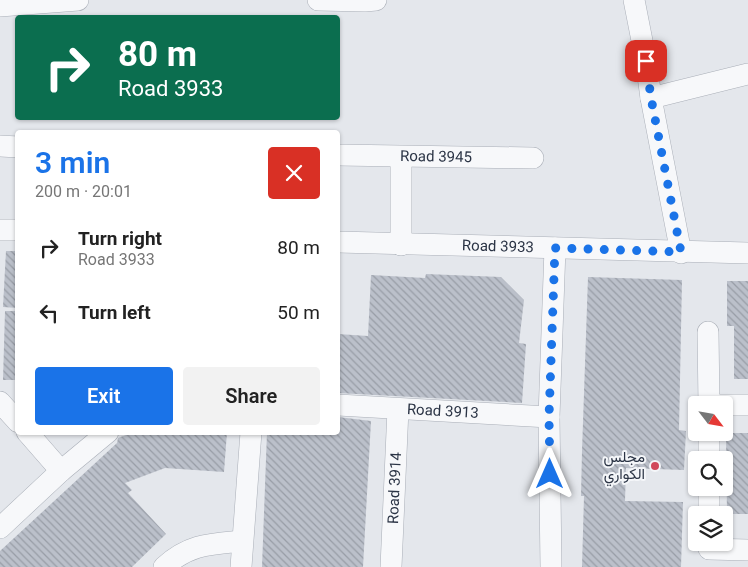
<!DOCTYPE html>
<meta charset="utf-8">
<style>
:root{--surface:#fff;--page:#f2f2f2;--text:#222;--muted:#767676;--accent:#1a73e8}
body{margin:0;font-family:Roboto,Vazirmatn,sans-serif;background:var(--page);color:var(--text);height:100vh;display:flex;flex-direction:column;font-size:19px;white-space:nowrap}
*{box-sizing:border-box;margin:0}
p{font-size:16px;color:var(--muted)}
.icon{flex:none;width:28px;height:28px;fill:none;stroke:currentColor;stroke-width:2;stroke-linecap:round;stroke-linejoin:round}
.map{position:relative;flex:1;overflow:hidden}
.sheet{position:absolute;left:15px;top:130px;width:325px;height:305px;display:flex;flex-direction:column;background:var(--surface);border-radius:5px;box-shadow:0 1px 4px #0004}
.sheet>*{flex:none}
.guide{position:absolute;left:15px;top:15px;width:325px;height:105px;border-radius:5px;box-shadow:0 1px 4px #0004;background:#0b6e4f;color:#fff;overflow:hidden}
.needle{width:32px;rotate:121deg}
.controls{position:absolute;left:688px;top:396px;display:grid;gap:10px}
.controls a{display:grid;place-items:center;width:45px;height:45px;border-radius:5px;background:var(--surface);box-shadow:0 1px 4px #0004;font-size:25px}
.pin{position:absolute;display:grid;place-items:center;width:42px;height:42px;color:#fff;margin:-21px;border-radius:10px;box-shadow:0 2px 8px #0006}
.me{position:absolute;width:55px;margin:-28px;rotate:0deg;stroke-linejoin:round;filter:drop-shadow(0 0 4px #0008)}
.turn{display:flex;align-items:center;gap:18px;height:105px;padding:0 20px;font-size:22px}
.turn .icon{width:65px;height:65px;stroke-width:2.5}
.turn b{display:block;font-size:35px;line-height:42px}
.round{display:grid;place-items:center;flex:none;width:52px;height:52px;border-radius:5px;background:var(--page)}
.headline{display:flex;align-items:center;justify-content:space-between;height:85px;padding:0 20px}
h1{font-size:30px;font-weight:600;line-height:38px;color:var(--accent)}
.cta{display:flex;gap:10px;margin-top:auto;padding:10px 20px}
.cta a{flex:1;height:58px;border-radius:5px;background:var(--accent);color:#fff;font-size:20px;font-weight:600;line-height:58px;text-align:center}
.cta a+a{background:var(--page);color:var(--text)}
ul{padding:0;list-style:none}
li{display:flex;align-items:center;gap:15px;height:65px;padding:0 20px}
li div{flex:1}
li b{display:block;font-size:19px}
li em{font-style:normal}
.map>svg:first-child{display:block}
.building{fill:url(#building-back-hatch)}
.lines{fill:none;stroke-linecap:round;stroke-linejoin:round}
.minor-casing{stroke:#a9aeb7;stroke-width:22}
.minor{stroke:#f7f8fa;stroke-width:21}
.route{stroke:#1a73e8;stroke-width:9;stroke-dasharray:0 16.2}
.poi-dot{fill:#d1495b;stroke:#f4f6f9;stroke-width:2}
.labels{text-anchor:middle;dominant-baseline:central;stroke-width:4;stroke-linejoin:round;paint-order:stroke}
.street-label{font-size:15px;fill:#2b3445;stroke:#f4f6f9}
.poi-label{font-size:15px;fill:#2b3445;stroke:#f4f6f9;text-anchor:end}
</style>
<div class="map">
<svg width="748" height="567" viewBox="0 0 748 567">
<defs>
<pattern id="building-back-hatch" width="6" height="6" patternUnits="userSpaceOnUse" patternTransform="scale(1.25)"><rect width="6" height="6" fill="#bbc0ca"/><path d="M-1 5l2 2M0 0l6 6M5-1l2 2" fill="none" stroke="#989da6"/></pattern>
</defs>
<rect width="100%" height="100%" fill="#e4e7ec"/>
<!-- building -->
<g class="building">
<polygon points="6,251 18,251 18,308 3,307"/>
<polygon points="426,274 501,277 524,300 519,343 526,344 522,403 338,393 338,334 368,336 371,275 425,278"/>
<polygon points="588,277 682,280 679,430 686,431 684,470 626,468 625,501 683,502 681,567 582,567 584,496 581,496 582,451"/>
<polygon points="727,281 748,281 748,379 734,379 734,326 727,326"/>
<polygon points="5,311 18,311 18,380 3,380"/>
<polygon points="338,417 371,421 363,567 262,567 267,432 338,432"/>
<polygon points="134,432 227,432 224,472 165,468 125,483 132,490 128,493 166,534 132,567 0,567 0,551 117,443 118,438"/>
<polygon points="726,433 748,433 748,514 727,514"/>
</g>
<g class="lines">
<defs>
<g id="minor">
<polyline points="318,0 365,1 376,0"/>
<polyline points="634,0 646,61 651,98 681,253"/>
<polyline points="0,6 78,0"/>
<polyline points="651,98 748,74"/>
<polyline points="0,146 18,147"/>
<path id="s1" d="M338,155L533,158"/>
<polyline points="0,230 18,230"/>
<path id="s2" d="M338,242L748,253"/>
<polyline points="401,245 401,157"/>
<polyline points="708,332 709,405"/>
<polyline points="0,402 18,422"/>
<path id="s3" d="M338,405L549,417"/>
<polyline points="709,405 748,405"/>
<polyline points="27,432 61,471"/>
<polyline points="709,432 709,460"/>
<polyline points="709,488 709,515"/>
<polyline points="0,528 61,471 108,432"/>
<polyline points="709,549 748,550"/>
<path d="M164,567C189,544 210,544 242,541"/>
<polyline points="241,567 251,432"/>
<path id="s4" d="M391,567L398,409"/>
<polyline points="551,567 549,417 555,248"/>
</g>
</defs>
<!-- minor casing -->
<use href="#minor" class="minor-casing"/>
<!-- minor -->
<use href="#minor" class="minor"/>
</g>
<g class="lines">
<!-- route -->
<polyline class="route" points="550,474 549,417 555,248 681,252 651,98 646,61"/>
</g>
<!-- markers -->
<circle class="poi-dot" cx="655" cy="466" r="5"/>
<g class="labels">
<!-- street labels -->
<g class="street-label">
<text stroke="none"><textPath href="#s1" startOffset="98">Road 3945</textPath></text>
<text stroke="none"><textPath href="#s2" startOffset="160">Road 3933</textPath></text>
<text stroke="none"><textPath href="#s3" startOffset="105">Road 3913</textPath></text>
<text stroke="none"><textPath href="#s4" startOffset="79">Road 3914</textPath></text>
</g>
<!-- poi labels -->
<g class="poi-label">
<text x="645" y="457">مجلس<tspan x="645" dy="17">الكواري</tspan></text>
</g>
</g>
</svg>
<div class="controls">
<a><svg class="needle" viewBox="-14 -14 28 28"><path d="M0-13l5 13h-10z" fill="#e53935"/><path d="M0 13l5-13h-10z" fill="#767676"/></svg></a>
<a><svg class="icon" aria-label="search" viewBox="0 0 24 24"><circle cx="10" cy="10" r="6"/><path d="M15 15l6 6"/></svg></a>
<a><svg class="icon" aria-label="layers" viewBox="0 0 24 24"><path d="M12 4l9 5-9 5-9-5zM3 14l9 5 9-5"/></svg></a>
</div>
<div class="pin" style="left:646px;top:61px;background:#d93025"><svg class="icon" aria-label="arrive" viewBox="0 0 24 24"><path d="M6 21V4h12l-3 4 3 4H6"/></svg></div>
<svg class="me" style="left:550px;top:474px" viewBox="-20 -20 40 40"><path d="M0-17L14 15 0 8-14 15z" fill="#1a73e8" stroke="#fff" stroke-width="4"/></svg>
<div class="guide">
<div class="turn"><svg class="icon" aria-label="right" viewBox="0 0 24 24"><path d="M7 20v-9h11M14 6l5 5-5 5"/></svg><div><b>80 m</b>Road 3933</div></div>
</div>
<section class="sheet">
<div class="headline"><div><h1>3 min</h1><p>200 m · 20:01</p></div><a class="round" style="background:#d93025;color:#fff"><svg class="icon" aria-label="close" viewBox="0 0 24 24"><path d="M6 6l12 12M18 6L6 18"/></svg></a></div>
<ul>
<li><svg class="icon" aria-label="right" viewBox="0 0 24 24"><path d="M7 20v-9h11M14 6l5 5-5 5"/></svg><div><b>Turn right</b><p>Road 3933</p></div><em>80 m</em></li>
<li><svg class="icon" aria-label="left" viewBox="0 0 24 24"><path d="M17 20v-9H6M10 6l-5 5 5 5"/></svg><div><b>Turn left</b></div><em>50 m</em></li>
</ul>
<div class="cta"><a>Exit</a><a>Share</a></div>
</section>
</div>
